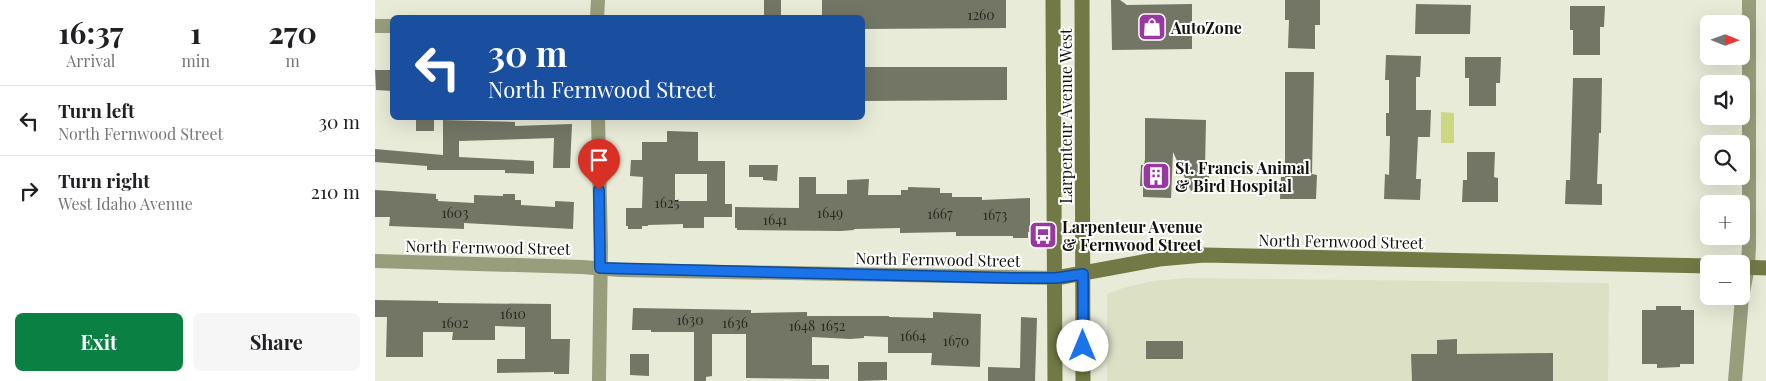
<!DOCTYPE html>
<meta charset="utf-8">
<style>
:root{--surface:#fff;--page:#f6f6f6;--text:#202124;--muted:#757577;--line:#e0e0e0;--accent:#0b8043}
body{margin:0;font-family:"Playfair Display",serif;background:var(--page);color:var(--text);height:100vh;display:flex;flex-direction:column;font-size:19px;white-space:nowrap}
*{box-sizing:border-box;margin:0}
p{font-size:16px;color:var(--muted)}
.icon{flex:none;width:28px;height:28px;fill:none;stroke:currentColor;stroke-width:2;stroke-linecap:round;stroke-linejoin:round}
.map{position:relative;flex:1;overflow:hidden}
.panel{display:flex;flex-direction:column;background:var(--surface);width:375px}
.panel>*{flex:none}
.hud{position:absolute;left:15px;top:15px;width:475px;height:105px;border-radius:8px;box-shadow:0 5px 20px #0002;background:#1a4fa0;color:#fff;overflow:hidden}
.needle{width:32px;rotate:91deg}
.tools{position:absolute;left:1325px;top:15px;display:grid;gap:10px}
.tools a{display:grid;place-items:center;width:50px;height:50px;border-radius:8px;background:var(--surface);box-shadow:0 5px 20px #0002;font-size:25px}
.pin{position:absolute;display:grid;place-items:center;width:42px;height:42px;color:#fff;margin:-51px -21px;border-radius:50% 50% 50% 0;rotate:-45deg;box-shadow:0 0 5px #0007}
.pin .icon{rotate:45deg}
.me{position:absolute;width:55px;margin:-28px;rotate:0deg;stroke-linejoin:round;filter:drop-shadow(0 0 4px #0008)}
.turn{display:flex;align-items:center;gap:18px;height:105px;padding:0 15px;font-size:22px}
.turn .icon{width:65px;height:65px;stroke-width:2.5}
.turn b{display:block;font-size:35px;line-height:42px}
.eta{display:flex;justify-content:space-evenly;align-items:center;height:85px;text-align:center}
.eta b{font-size:30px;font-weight:700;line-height:35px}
.primary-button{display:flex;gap:10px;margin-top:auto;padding:10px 15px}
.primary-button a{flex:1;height:58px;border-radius:8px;background:var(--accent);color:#fff;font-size:20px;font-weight:700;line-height:58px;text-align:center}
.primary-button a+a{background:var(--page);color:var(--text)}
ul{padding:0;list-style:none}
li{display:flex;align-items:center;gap:15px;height:70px;padding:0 15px;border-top:1px solid var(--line)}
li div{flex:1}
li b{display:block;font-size:19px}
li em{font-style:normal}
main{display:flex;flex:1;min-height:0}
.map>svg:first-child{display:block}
.built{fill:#dce0c5}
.water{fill:#cdd783}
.building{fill:#737665;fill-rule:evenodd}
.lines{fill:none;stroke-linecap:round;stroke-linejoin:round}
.street{stroke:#989d7b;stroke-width:14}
.secondary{stroke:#727945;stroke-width:15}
.route-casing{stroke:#114b97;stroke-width:12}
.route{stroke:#1a73e8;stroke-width:9}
.labels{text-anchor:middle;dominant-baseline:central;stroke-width:4;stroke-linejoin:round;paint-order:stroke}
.number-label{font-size:14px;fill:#2a2c22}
.poi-label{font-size:16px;font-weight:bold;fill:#12130c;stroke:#fff;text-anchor:start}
.street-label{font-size:16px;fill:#12130c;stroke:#fff}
</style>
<main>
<section class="panel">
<div class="eta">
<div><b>16:37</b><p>Arrival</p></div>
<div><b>1</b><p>min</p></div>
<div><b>270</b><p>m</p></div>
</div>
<ul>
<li><svg class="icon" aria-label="left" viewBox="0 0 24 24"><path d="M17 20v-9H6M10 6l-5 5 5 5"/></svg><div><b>Turn left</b><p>North Fernwood Street</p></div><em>30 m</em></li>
<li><svg class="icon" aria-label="right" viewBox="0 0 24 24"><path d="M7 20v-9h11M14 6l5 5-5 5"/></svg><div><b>Turn right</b><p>West Idaho Avenue</p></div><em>210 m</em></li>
</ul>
<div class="primary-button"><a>Exit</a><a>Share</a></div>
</section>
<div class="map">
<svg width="1391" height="381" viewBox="0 0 1391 381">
<rect width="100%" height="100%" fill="#e8ebd7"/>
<!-- built -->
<polygon class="built" points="813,278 1234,283 1233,381 732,381 732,294 751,287 778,281"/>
<!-- water -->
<polygon class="water" points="1066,112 1079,113 1079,143 1066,143"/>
<!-- building -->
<g class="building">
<rect x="389" y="0" width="17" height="18"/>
<polygon points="447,0 631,0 631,28 488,29 488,18 447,18"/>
<polygon points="736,0 745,0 752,5 817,4 817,49 737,50"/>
<polygon points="910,0 945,0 945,25 940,25 940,49 913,48 914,20 910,20"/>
<polygon points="1041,4 1096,5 1095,34 1040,34"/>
<polygon points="1195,6 1230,6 1229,27 1225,27 1225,55 1198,55 1198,30 1195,30"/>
<polygon points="1011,55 1046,56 1045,77 1041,77 1041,110 1056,110 1055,137 1043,137 1041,179 1046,179 1045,200 1009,199 1010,174 1014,175 1015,136 1011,136 1011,113 1014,113 1014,80 1010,80"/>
<polygon points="1090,57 1126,57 1125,83 1121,83 1121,106 1094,106 1094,78 1090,78"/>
<polygon points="488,67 632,67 632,100 488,101"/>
<polygon points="0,70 18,70 18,91 1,90"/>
<polygon points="910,72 939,72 937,174 942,175 941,199 905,199 906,177 910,177"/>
<polygon points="1198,78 1227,78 1226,133 1224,133 1222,184 1227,184 1227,205 1190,204 1191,180 1195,180"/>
<rect x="41" y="118" width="18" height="13"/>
<polygon points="770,118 831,120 830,168 834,168 834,189 831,189 831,191 816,191 798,152 796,198 768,197 768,186 765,186 766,165 769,165 770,159"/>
<polygon points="68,120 140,122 140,126 197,124 195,168 178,168 179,138 84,141 84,157 159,161 159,174 130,173 130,170 52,170 52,166 0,162 0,149 68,155"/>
<path d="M292,131L323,132V161H350V204H357V217H329V228H308V224L273,225V226H267V229H253V226H251V208H267L268,177L255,176L256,160H267V142H292ZM300,174H332V201H300Z"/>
<polygon points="1092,152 1120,152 1119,177 1123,178 1123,202 1087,202 1088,180 1092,180"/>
<polygon points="374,165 403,165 402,181 388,180 388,177 374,177"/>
<polygon points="424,177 441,177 441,194 472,194 472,180 494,179 493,195 526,195 526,190 533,190 533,187 565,188 565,193 577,193 577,197 607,197 607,200 655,198 655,232 653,232 653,238 638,238 638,236 581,236 581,232 525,233 525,228 479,229 479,230 466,231 362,230 362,228 360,228 360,207 424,208"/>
<polygon points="0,190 61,194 61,199 63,199 63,201 99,203 99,195 128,196 128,194 140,194 140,200 146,200 146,205 180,207 180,201 199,202 198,229 89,223 89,229 14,226 15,217 0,217"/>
<polygon points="0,300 63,301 63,303 176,304 176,339 195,339 194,374 179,374 179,372 122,373 122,359 150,359 150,327 120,326 120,340 77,340 78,332 48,332 48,357 11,357 12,317 0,317"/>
<polygon points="1281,306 1306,306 1306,310 1319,310 1319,364 1305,364 1305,367 1282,368 1282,364 1267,364 1267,310 1281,310"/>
<polygon points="258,308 376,310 376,313 432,312 432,316 514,316 514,317 558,318 558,312 606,314 605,367 556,365 557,353 513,353 513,337 489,336 489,338 475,339 437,337 437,365 454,365 454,379 371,378 371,334 337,334 337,376 331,377 331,381 319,381 319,332 276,332 276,330 257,330"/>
<polygon points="646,317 662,318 660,381 613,381 613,367 645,368"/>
<polygon points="1082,339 1082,354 1178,353 1178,381 1037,381 1036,354 1062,354 1062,340"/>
<rect x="771" y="341" width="37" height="18"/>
<polygon points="255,354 274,354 274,376 255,375"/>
<polygon points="483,362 512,362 512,380 483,381"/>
</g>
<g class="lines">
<!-- street -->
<g class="street">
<polyline points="222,18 223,0"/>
<polyline points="0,26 18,26"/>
<polyline points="223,118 226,247 224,381"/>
<polyline points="0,261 207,267 245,270 681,278"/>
<polyline points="1360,381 1367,297 1373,267 1374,245 1374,0"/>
</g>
<!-- secondary -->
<g class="secondary">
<polyline points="678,0 680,381"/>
<polyline points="707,0 708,381"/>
<polyline points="1366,267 1391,268"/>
<polyline points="681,278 784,259 829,255 1334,266"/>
</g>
</g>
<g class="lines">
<defs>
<polyline id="route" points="224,190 225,268 638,278 681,278 708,274 708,346"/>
</defs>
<!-- route casing -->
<use href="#route" class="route-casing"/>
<!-- route -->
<use href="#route" class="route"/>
</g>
<!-- icons -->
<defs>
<symbol id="shop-square" viewBox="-11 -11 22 22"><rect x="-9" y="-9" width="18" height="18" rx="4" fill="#9839a1" stroke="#fff"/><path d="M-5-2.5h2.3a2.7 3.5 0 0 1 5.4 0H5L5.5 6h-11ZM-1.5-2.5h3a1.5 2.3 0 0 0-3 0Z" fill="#fff"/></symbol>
<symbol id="building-square" viewBox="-11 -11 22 22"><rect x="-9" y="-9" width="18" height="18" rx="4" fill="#9839a1" stroke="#fff"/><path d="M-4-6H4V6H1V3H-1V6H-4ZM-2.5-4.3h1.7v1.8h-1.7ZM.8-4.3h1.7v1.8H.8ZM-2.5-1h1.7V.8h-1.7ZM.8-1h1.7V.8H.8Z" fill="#fff"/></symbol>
<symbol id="bus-square" viewBox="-11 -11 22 22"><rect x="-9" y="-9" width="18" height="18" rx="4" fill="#9839a1" stroke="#fff"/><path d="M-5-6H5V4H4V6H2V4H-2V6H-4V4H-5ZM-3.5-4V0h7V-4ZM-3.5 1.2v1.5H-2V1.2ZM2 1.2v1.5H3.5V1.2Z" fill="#fff"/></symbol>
</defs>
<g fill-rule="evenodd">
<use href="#shop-square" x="761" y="11" width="32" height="32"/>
<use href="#building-square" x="765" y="160" width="32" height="32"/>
<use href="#bus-square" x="652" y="219" width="32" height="32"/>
</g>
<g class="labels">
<!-- number labels -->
<g class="number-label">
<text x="606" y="14">1260</text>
<text x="292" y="202">1625</text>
<text x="80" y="212">1603</text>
<text x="455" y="212">1649</text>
<text x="565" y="213">1667</text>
<text x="620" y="214">1673</text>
<text x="400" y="219">1641</text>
<text x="138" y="313">1610</text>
<text x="315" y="319">1630</text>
<text x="80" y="322">1602</text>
<text x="360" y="322">1636</text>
<text x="427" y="325">1648</text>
<text x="458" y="325">1652</text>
<text x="538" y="335">1664</text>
<text x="581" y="340">1670</text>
</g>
<!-- poi labels -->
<g class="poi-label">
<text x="796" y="27">AutoZone</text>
<text x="800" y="167">St. Francis Animal<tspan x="800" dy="18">&amp; Bird Hospital</tspan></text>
<text x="687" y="226">Larpenteur Avenue<tspan x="687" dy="18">&amp; Fernwood Street</tspan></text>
</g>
<!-- street labels -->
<g class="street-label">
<text transform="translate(690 116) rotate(-90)">Larpenteur Avenue West</text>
<text transform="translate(966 241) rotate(1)">North Fernwood Street</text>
<text transform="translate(113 247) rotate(1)">North Fernwood Street</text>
<text transform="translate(563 259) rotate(1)">North Fernwood Street</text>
</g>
</g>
</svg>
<div class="tools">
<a><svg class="needle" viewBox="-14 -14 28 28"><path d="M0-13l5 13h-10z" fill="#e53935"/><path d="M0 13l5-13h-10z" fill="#757577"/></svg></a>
<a><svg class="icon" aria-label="sound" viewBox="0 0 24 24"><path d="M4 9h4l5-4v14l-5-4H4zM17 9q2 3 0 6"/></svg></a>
<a><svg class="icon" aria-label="search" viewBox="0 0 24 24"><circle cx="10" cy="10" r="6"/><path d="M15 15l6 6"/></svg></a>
<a>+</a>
<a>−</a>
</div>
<div class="pin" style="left:224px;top:190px;background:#d93025"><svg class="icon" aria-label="arrive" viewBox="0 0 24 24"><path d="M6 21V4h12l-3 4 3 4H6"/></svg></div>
<svg class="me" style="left:708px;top:346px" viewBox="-20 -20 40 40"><circle r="19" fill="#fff"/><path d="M0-13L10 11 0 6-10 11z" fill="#1a73e8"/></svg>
<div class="hud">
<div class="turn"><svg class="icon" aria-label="left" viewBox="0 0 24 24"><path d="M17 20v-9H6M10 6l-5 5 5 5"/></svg><div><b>30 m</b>North Fernwood Street</div></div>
</div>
</div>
</main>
